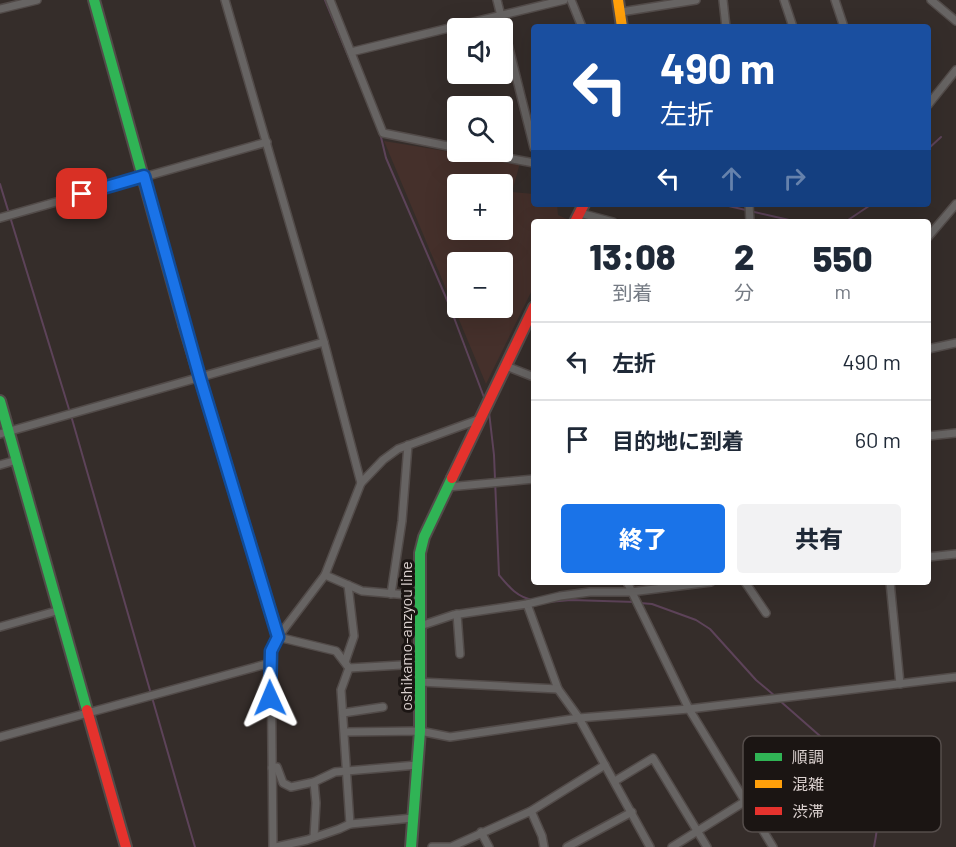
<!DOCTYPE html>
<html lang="ja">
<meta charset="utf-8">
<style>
:root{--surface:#fff;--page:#f2f2f3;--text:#1f2937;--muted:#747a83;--line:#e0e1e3;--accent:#1a73e8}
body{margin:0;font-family:Barlow,"Noto Sans JP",sans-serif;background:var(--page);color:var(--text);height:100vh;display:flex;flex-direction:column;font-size:22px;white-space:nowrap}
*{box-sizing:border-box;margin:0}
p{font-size:20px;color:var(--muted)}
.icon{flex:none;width:33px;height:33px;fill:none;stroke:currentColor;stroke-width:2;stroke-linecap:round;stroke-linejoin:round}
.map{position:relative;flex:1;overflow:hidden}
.details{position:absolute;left:531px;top:219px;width:400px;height:366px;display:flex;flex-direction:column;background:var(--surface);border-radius:6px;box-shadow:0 6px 24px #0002}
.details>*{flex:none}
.guide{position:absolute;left:531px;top:24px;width:400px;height:183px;border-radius:6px;box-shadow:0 6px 24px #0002;background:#1a4fa0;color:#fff;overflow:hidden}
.fabs{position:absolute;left:447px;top:18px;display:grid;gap:12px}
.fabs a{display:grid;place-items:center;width:66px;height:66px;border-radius:6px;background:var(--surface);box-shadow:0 6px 24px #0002;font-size:30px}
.pin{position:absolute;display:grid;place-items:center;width:51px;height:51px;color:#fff;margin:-26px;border-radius:12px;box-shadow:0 3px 9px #0006}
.me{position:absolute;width:66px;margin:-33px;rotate:359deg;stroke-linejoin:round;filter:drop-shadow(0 0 4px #0008)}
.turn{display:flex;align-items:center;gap:21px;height:126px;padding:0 30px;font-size:27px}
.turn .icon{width:78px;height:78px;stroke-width:2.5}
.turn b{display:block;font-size:42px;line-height:51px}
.lanes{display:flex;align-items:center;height:57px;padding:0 30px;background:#0003;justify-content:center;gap:30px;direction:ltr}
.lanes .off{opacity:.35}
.eta{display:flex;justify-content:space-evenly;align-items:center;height:102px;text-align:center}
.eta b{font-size:36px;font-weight:800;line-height:42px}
.action{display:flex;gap:12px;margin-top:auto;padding:12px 30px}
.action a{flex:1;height:69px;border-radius:6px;background:var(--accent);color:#fff;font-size:24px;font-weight:800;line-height:69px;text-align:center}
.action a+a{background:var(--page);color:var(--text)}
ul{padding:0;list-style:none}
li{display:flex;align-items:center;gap:18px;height:78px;padding:0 30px;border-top:2px solid var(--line)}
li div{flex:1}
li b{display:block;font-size:22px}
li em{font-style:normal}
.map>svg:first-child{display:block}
.built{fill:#45302b;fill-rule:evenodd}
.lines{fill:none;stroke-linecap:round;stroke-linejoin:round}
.stream{stroke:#5d4359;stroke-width:2}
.street-casing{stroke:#524b49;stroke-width:10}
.fast-casing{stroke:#524b49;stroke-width:14}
.slow-casing{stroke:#524b49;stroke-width:14}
.jam-casing{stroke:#524b49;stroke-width:14}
.street{stroke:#676463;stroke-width:7}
.fast{stroke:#30b455;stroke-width:10}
.slow{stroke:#ff9f0a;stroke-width:10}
.jam{stroke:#e5322d;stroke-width:10}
.route-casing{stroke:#114b97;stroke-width:15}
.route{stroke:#1a73e8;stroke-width:10}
.labels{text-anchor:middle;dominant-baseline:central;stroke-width:6;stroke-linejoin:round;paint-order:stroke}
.street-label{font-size:16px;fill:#dbd1cf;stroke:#1b1513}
.key{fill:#1b1513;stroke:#554d4b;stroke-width:1.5}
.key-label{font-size:16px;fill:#dbd1cf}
</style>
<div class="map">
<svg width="956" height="847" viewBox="0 0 956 847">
<rect width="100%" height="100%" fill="#352d2a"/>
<!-- built -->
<path class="built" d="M384,141L520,163L512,192L534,194V204H557L558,215L567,219L566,222H534V286L486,384ZM458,184H502V230H458ZM458,262H502V308H458Z"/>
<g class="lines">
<!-- stream -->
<g class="stream">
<polyline points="325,0 362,89"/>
<polyline points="380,133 386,158 450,307 485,400"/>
<polyline points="928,149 941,137"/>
<polyline points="464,152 476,154"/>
<polyline points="0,184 72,419 195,847"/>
<polyline points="720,204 798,222"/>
<polyline points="845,222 872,204"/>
<path d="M489,412L494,455L499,575C509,587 517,597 533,600"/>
<polyline points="548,602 571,600 635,602"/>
<polyline points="640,603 652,604 696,620 710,629 756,680 775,696"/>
<path d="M779,700L861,772C882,797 880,816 874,847"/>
</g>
<defs>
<g id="street">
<polyline points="225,0 324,342 361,483"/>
<polyline points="330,0 383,133 458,148"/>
<polyline points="497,0 534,148"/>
<polyline points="571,0 582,27"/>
<polyline points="723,0 726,27"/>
<polyline points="784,0 793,27"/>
<polyline points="835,0 844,27"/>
<polyline points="931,0 956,21"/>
<polyline points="0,9 37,0"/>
<polyline points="621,12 696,0"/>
<polyline points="351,52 564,0"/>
<polyline points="928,105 956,70"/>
<polyline points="476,152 534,163"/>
<polyline points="749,204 750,222"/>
<polyline points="580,213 613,222"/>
<polyline points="0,218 267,142"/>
<polyline points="928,237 956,204"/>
<polyline points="928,349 956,343"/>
<polyline points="506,366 534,377"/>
<polyline points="0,434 324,342"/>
<polyline points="928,436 956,433"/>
<polyline points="0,465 17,460"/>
<polyline points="448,487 534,479"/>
<polyline points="928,557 956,554"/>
<polyline points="325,575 362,591 420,596"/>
<polyline points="627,582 689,709 773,847"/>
<polyline points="745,582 766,613"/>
<polyline points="890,582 900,684"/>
<polyline points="391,594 402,521 408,445"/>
<polyline points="527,604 558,689 579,718 650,847"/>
<polyline points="457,614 460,654"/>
<polyline points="420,626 453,615 527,604 560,596 590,592 631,592 711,582"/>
<polyline points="0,627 60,610"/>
<polyline points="278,637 336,651 349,668"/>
<polyline points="345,662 354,636 348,585"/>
<polyline points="349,668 341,690 350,824"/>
<polyline points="349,668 419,664"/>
<polyline points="420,682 558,689"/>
<polyline points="343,713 383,707"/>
<polyline points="345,732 420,731 450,737 579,718 689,709 956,677"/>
<polyline points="0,737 270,663"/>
<polyline points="272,768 277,767 283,783 291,787 314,782"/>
<polyline points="615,781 653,758 707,847"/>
<polyline points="531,811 542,836 544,847"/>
<polyline points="481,832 489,847"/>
<polyline points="314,837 316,803 314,782 335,772 417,765"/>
<polyline points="273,847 271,651 278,637 325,575 361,483 383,460 398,449 480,419"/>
<polyline points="276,847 307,840 339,829 350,824 413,818"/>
<polyline points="432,847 451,847 531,811 605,765"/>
<polyline points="567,847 632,812"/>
<polyline points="672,847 744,802"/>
</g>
<g id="fast">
<polyline points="94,0 184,325"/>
<polyline points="0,401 87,710"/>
<polyline points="411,847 420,731 420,553 424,537 452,478"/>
</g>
<g id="slow">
<polyline points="618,0 622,27"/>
<polyline points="184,325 278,637"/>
</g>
<g id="jam">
<polyline points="575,222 584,204"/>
<polyline points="452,478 534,307"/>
<polyline points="87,710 126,847"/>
</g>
</defs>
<!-- street casing -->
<use href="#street" class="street-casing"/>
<!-- fast casing -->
<use href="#fast" class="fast-casing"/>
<!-- slow casing -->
<use href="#slow" class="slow-casing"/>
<!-- jam casing -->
<use href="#jam" class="jam-casing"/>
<!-- street -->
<use href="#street" class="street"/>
<!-- fast -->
<use href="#fast" class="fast"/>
<!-- slow -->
<use href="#slow" class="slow"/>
<!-- jam -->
<use href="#jam" class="jam"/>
</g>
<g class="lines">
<defs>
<polyline id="route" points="82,194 144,176 200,378 278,637 271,651 270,698"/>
</defs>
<!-- route casing -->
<use href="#route" class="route-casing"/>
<!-- route -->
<use href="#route" class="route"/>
</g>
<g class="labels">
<!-- street labels -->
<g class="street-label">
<text transform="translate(405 636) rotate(-90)">oshikamo-anzyou line</text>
</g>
</g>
<!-- legend -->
<rect x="743" y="736" width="198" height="96" rx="9" class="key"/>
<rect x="755" y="753" width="27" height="8" fill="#30b455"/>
<rect x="755" y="780" width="27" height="8" fill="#ff9f0a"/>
<rect x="755" y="807" width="27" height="8" fill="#e5322d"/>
<g class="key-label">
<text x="792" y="763">順調</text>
<text x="792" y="790">混雑</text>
<text x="792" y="817">渋滞</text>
</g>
</svg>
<div class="fabs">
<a><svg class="icon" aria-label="sound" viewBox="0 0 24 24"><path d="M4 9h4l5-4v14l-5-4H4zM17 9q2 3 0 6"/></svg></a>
<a><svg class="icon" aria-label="search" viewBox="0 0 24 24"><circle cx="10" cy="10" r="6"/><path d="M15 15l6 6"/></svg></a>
<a>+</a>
<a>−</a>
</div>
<div class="pin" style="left:82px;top:194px;background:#d93025"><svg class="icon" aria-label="arrive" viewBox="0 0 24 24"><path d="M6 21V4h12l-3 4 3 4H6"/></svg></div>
<svg class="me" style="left:270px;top:698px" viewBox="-20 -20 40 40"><path d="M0-17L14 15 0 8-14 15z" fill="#1a73e8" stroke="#fff" stroke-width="4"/></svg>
<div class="guide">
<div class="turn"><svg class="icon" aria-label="left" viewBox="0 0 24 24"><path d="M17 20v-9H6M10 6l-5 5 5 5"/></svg><div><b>490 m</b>左折</div></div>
<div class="lanes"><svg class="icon" aria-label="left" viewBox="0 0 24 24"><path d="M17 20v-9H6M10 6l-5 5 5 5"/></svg><svg class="icon off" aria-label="ahead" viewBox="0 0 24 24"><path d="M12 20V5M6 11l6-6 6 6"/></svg><svg class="icon off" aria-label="right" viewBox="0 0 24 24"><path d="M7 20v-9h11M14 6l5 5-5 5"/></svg></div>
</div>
<section class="details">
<div class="eta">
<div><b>13:08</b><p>到着</p></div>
<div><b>2</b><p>分</p></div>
<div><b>550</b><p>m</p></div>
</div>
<ul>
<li><svg class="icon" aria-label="left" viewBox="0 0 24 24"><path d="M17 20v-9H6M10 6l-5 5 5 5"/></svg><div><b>左折</b></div><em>490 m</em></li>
<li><svg class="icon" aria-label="arrive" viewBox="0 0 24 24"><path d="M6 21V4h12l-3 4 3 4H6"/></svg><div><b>目的地に到着</b></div><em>60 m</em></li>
</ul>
<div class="action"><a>終了</a><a>共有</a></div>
</section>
</div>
